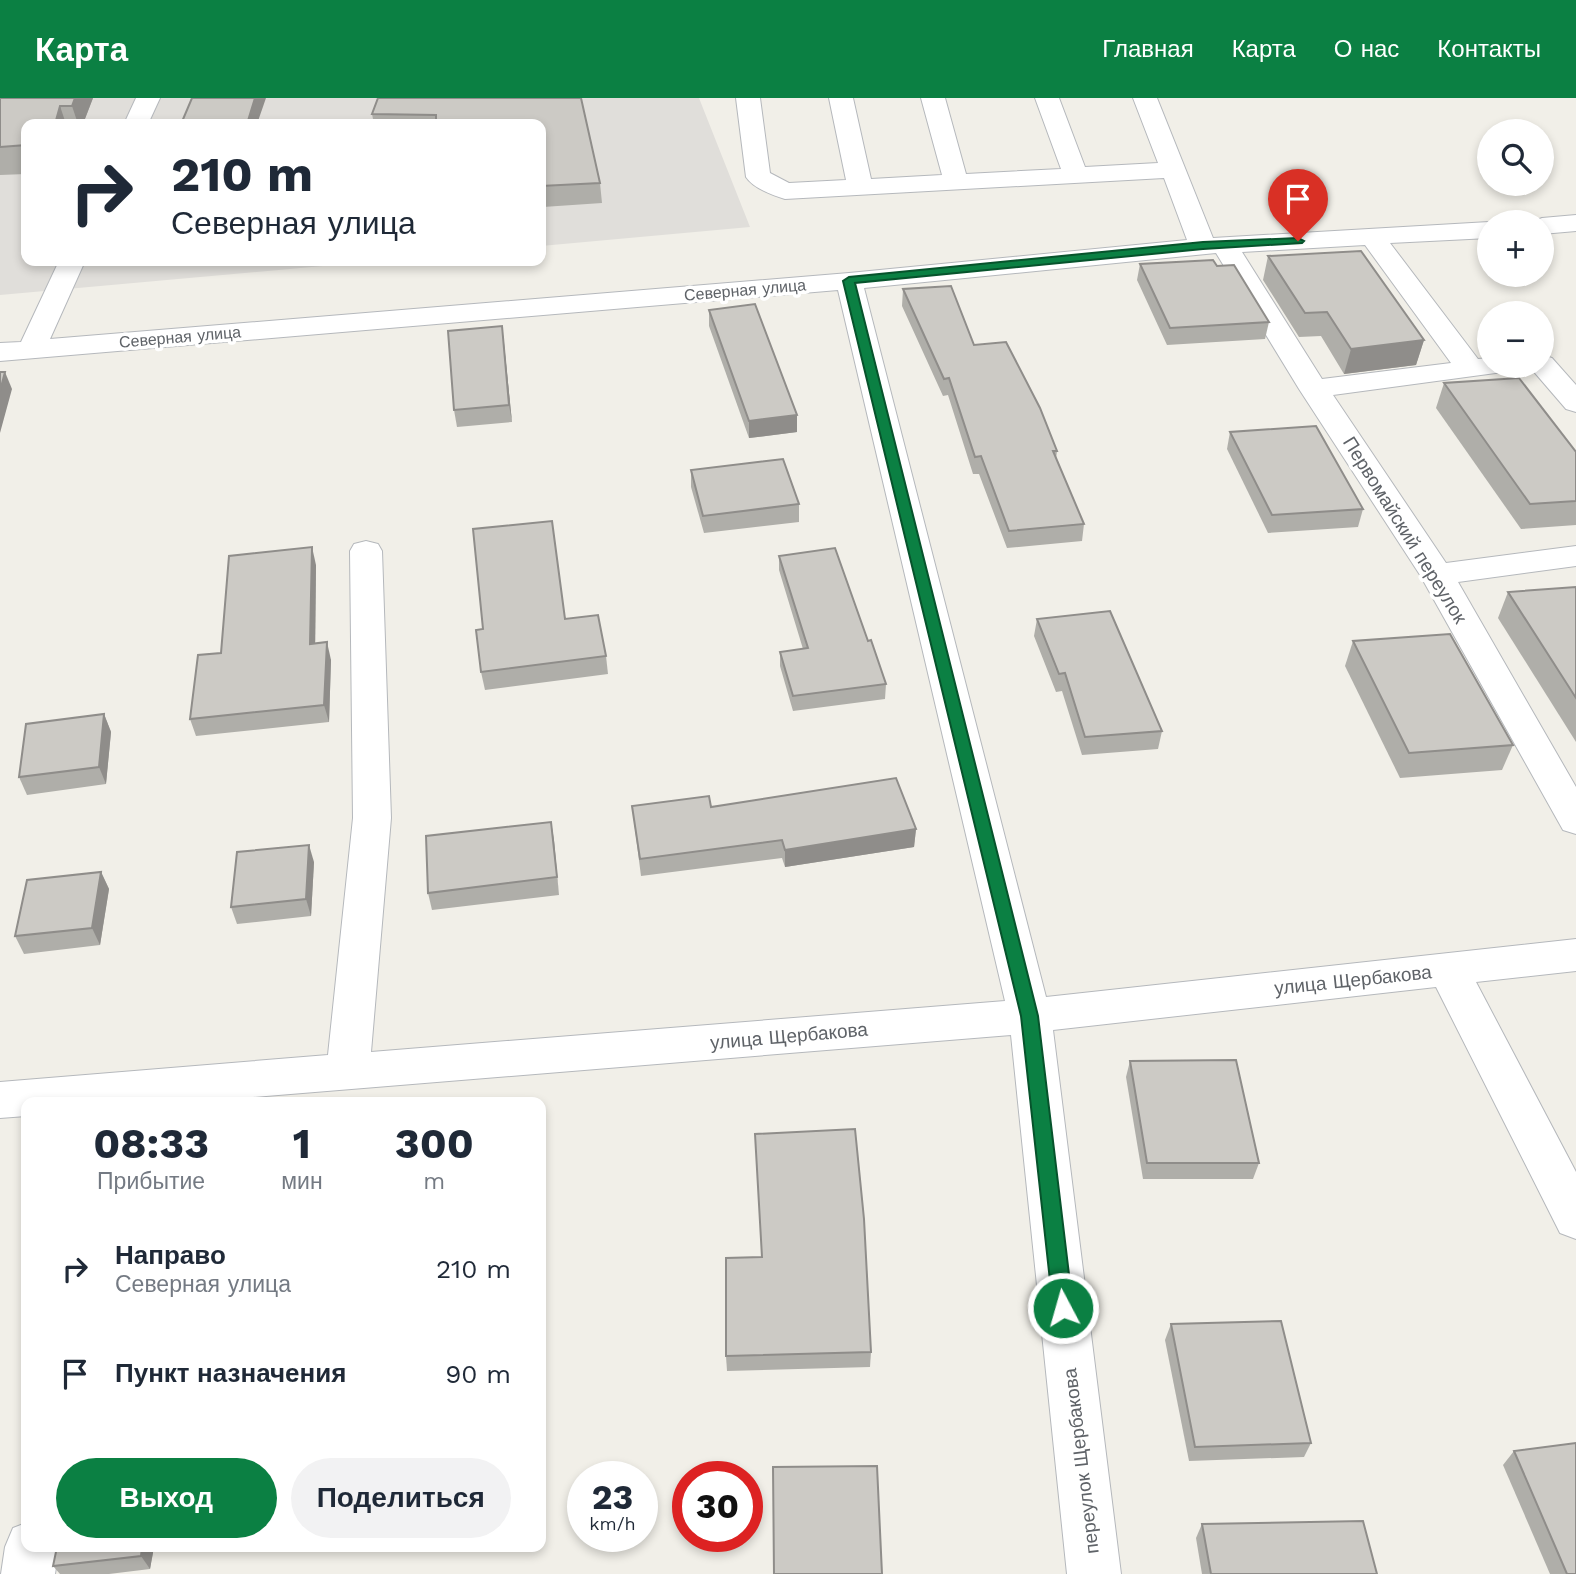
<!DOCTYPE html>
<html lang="ru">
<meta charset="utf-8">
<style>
:root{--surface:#fff;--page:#f2f2f3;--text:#1f2937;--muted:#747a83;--accent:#0b8043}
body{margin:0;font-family:"Work Sans",sans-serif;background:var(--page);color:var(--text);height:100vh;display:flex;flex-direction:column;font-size:26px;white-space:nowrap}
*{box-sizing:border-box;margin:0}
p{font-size:23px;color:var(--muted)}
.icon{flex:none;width:38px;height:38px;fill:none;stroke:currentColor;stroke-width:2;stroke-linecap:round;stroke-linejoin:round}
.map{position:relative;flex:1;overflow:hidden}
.details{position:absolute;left:21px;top:999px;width:525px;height:455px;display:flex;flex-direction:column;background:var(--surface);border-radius:14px;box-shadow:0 4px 10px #0003}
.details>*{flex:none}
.guide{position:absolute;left:21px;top:21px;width:525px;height:147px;border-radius:14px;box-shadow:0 4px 10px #0003;background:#fff;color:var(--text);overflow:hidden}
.buttons{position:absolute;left:1477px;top:21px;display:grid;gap:14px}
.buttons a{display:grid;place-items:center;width:77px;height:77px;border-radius:50%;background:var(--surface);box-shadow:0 4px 10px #0003;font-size:35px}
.speed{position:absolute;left:567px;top:1363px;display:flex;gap:14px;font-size:35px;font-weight:700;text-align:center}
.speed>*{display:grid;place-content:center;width:91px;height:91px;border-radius:50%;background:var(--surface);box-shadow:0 4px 10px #0003;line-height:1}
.speed small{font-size:18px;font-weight:400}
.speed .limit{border:10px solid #d22;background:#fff;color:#111}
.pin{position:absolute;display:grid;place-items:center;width:60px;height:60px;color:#fff;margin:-72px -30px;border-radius:50% 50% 50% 0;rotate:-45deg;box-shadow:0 0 7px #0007}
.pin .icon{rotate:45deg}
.me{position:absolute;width:77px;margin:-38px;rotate:354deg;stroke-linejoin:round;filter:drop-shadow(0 0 5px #0008)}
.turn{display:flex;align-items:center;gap:24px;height:147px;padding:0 35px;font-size:32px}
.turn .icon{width:91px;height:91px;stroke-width:2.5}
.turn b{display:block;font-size:49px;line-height:60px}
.eta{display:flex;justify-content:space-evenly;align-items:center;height:119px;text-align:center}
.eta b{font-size:42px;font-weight:700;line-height:49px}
.action{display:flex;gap:14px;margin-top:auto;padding:14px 35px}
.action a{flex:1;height:80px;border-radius:42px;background:var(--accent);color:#fff;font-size:28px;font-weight:700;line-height:80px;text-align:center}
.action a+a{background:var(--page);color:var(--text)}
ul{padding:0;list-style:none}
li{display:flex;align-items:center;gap:21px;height:105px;padding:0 35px}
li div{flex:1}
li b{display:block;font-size:26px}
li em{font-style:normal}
header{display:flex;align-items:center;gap:42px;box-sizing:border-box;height:98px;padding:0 35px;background:var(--accent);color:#fff}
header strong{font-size:33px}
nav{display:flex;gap:38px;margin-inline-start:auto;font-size:24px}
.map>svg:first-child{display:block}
.industrial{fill:#e0deda}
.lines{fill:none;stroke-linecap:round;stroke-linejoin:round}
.minor-casing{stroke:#b5b8bc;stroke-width:2}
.minor{fill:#fff;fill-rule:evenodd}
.wall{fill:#afaea9}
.shaded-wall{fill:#8f8d8a}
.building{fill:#cccac5;stroke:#8f8d8a;stroke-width:2}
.route{fill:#0b8043;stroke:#07532c;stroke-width:2}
.labels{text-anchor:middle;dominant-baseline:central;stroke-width:7;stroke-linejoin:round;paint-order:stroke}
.far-street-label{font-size:16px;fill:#5f6368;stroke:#fff}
.street-label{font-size:19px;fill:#5f6368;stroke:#fff}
</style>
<header>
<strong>Карта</strong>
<nav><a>Главная</a><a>Карта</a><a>О нас</a><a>Контакты</a></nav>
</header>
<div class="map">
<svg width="1576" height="1476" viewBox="0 0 1576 1476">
<rect width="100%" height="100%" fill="#f1efe8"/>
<!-- industrial -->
<polygon class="industrial" points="0,0 699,0 750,129 541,148 541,26 26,26 26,163 378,163 0,197"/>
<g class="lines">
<defs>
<g id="minor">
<polygon points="136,0 160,0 148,26 124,26"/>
<path d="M736,0H760L770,75L789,85L846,82L829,0H853L871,81L942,77L921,0H945L966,76L1061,71L1035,0H1059L1085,69L1158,65L1133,0H1157L1213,140L1489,124V140L1390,145L1478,261L1489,260V268H1507L1503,274L1333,297L1446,465L1576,448V468L1458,484L1576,689V736L1563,732L1420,477L1299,291L1216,155L864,190L1046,899L1576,841V873L1476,884L1576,1074V1141L1560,1135L1436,889L1053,932L1121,1476H1067L1011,937L192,1004H26V1018L0,1020V984L328,957L353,720L350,453L354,446L366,443L378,446L382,453L391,720L371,954L1005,903L838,192L0,263V245L21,244L59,163H85L50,241L849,175L1187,142L1164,80L785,101C772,97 753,90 746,79ZM1365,147L1451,265L1322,281L1242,154Z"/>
<polygon points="1576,117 1576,133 1542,136 1542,124 1532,124 1542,120"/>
<polygon points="1542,257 1552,260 1576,287 1576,314 1566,311 1529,268 1542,268"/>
<polygon points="26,1425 26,1449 59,1449 55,1476 1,1476 5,1449 13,1430"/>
</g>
</defs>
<!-- minor casing -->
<use href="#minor" class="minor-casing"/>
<!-- minor -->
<use href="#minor" class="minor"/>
</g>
<!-- wall -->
<g class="wall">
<polygon points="0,0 93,0 83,26 26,26 26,76 0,77"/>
<polygon points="581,0 600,85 602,105 543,109 546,150 541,150 541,26 374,26 372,16"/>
<polygon points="1268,158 1424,242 1416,267 1344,276 1321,238 1299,239 1263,182"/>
<polygon points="1140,166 1217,168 1269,224 1265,241 1167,247 1137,182"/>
<polygon points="903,191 974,247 1057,353 1056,361 1084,426 1082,443 1007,450 979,376 973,376 948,297 943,298 902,208"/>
<polygon points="709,212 797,334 749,340 709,228"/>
<polygon points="502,228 512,324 457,329 454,312"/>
<polygon points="1444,285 1576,354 1576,427 1521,431 1436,310"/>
<polygon points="1230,334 1363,411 1358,429 1268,435 1227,351"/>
<polygon points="691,372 799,406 799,424 704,435 691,389"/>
<polygon points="779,458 868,543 886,586 885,601 793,613 780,568 780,554 803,551 779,472"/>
<polygon points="316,467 315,545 331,562 329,624 196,638 190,621 221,555"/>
<polygon points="1576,489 1576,644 1498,520 1508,494"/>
<polygon points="565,521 606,558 608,576 485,592 481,574"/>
<polygon points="1037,521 1162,633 1158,651 1082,657 1062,593 1056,594 1034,538"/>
<polygon points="1353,543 1513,647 1502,672 1400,680 1345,568"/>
<polygon points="104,616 111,634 106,686 27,697 19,679"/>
<polygon points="632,708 711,709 916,731 914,749 785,769 782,760 641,778"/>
<polygon points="551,724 559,797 432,812 428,795"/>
<polygon points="314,764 311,818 237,826 231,809"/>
<polygon points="101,774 109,791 100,847 24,856 15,838"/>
<polygon points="1130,963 1259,1065 1253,1081 1143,1081 1126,979"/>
<polygon points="1171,1226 1311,1345 1304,1359 1189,1363 1165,1242"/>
<polygon points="871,1254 870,1269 727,1273 726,1258"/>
<polygon points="1514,1353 1576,1476 1550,1476 1503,1367"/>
<polygon points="1202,1426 1377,1476 1202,1476 1196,1440"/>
<polygon points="57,1449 154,1449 150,1471 109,1476 60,1476 53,1468"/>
</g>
<!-- shaded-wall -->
<g class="shaded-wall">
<polygon points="75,0 93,0 83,26 78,26 72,8"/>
<polygon points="255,0 266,0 257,26 247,26"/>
<polygon points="60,8 66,26 55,26"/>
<polygon points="502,228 504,245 512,324 509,307"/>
<polygon points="1424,242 1416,267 1344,276 1351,251"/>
<polygon points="5,274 12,291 0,335 0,293"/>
<polygon points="797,317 797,334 749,340 749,323"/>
<polygon points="312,449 316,467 315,563 310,546"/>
<polygon points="327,544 331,562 329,624 324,607"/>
<polygon points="104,616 111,634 106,686 99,669"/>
<polygon points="551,724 554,742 559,797 557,779"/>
<polygon points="916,731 914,749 785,769 785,752"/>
<polygon points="309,747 314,764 311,818 306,801"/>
<polygon points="101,774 109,791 100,847 92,830"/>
<polygon points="142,1449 154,1449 150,1471 141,1458"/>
</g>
<!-- building -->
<g class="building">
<polygon points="0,0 75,0 72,8 60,8 55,26 26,26 26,47 0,49"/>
<polygon points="192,0 255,0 247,26 181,26"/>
<polygon points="378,0 581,0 600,85 541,88 541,26 436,26 436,17 372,16"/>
<polygon points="541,88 544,129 541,129"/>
<polygon points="1361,153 1424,242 1351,251 1327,214 1305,215 1268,158"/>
<polygon points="1213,162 1217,168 1234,167 1269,224 1170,230 1140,166"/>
<polygon points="951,188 974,247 1006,244 1040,310 1057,353 1053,353 1084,426 1009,433 981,358 975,359 949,280 944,281 903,191"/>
<polygon points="755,206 797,317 749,323 709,212"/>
<polygon points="502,228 509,307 454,312 448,233"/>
<polygon points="0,274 5,274 0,293"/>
<polygon points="1519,280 1576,354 1576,403 1530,406 1444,285"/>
<polygon points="1316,328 1363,411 1272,417 1230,334"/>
<polygon points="783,361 799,406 703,418 691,372"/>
<polygon points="552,423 565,521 598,517 606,558 481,574 476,532 483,531 473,431"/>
<polygon points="312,449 310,546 327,544 324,607 190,621 198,557 221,555 229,458"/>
<polygon points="835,450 868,543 871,542 886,586 793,598 780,554 808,550 779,458"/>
<polygon points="1576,489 1576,600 1508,494"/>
<polygon points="1110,513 1162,633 1085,639 1065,575 1059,576 1037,521"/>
<polygon points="1450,536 1513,647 1409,655 1353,543"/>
<polygon points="104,616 99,669 19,679 26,626"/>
<polygon points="896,680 916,731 785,752 782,742 640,761 632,708 709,698 711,709"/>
<polygon points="551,724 557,779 428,795 426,738"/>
<polygon points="309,747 306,801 231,809 237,754"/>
<polygon points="101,774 92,830 15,838 27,782"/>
<polygon points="1236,962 1259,1065 1147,1065 1130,963"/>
<polygon points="855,1031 864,1121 871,1254 726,1258 726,1160 762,1159 755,1036"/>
<polygon points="1281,1223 1311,1345 1195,1349 1171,1226"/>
<polygon points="1576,1345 1576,1476 1567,1476 1514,1353"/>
<polygon points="877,1368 882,1476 774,1476 773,1369"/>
<polygon points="1363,1423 1377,1476 1211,1476 1202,1426"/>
<polygon points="57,1449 142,1449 141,1458 53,1468"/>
</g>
<!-- route -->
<polygon class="route" points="1298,140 1304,143 1302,145 1203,151 855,185 1038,918 1073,1210 1071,1217 1063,1220 1056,1217 1053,1210 1021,918 843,183 849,179 1203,144"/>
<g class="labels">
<!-- far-street labels -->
<g class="far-street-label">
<text transform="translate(745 192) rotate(-5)">Северная улица</text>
<text transform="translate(180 239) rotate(-5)">Северная улица</text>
</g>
<!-- street labels -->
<g class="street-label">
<text transform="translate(1405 432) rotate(58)">Первомайский переулок</text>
<text transform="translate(1353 882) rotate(-6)">улица Щербакова</text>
<text transform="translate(789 938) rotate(-5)">улица Щербакова</text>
<text transform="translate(1081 1363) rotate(-97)">переулок Щербакова</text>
</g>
</g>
</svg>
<div class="buttons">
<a><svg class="icon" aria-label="search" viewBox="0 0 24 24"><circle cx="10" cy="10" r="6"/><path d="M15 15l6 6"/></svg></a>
<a>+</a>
<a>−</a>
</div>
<div class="speed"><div>23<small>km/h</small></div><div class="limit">30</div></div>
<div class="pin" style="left:1298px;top:143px;background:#d93025"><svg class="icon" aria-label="arrive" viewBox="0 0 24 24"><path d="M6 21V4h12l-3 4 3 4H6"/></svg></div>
<svg class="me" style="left:1063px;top:1210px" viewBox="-20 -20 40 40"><circle r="17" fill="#0b8043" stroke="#fff" stroke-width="3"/><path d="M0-11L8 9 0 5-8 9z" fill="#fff"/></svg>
<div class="guide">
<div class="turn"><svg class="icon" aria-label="right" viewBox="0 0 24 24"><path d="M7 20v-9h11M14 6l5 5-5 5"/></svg><div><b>210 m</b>Северная улица</div></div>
</div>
<section class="details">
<div class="eta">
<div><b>08:33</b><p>Прибытие</p></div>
<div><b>1</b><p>мин</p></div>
<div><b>300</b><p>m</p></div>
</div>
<ul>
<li><svg class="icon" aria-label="right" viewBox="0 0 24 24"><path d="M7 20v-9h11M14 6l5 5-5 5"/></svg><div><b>Направо</b><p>Северная улица</p></div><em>210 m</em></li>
<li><svg class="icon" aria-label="arrive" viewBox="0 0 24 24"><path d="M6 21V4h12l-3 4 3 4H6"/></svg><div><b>Пункт назначения</b></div><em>90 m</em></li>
</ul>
<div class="action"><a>Выход</a><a>Поделиться</a></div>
</section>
</div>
